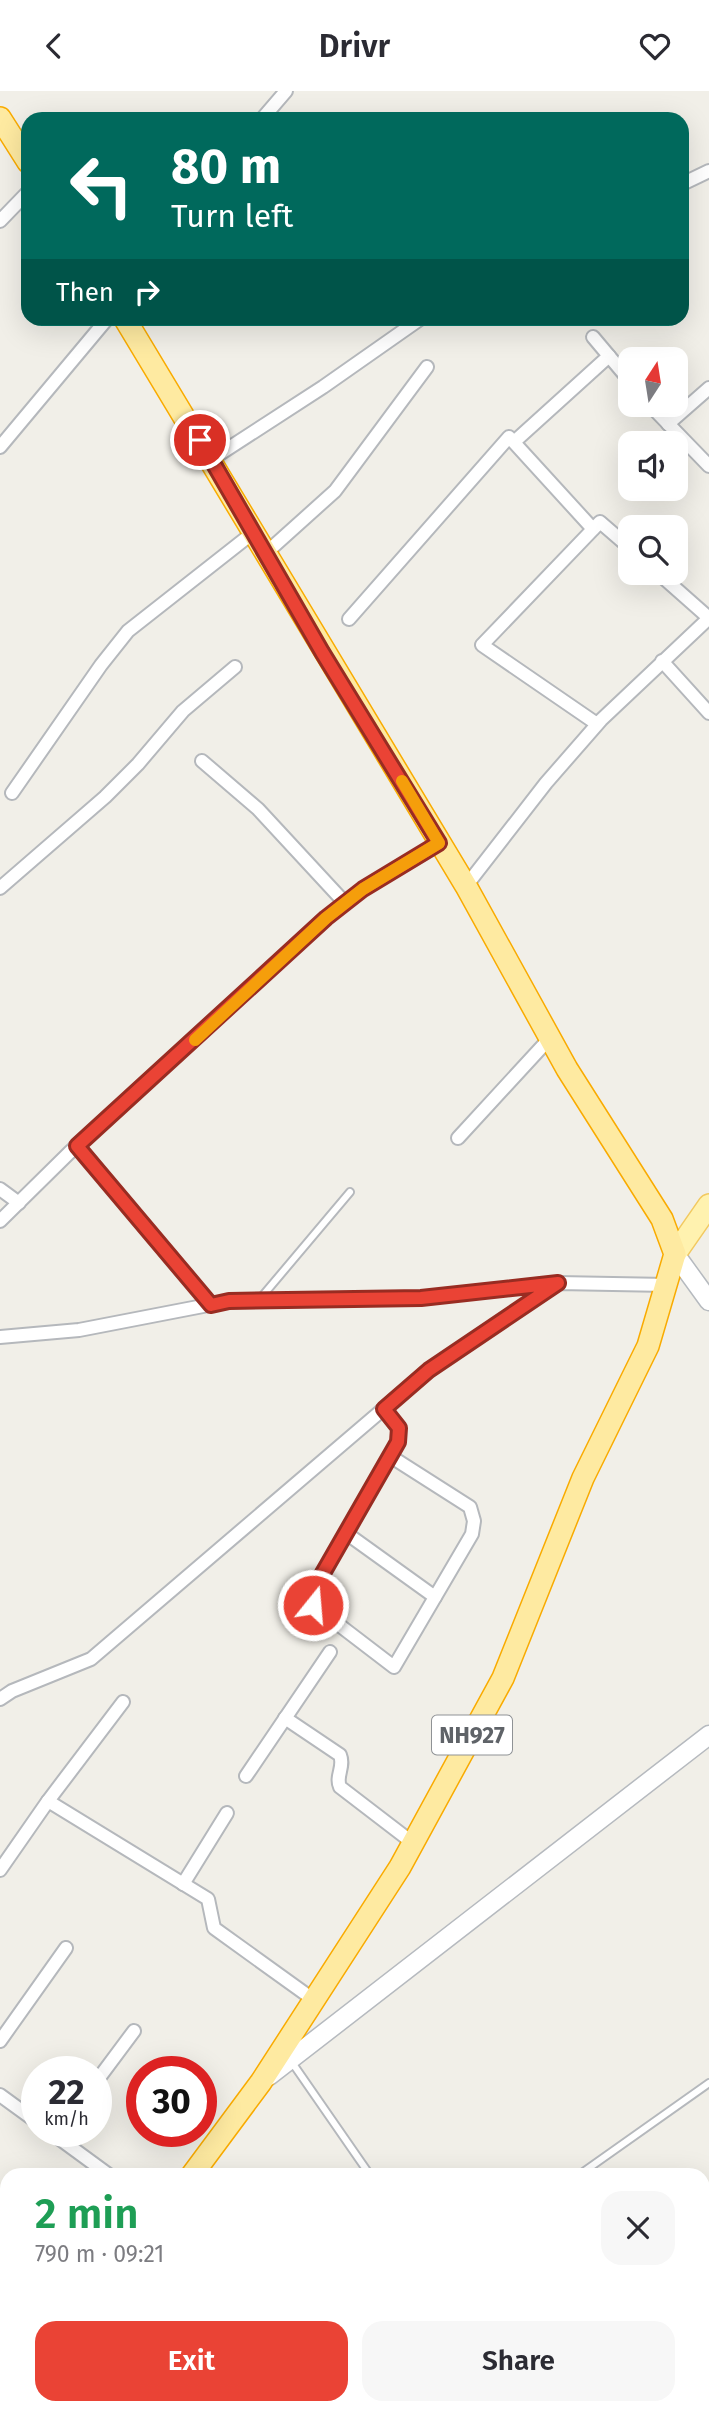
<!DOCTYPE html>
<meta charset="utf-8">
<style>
:root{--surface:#fff;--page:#f7f7f7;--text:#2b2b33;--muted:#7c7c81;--accent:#ea4335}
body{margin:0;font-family:"Fira Sans",sans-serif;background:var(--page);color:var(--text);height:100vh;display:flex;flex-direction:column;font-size:26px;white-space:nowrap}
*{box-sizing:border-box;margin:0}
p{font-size:23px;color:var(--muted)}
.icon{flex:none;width:38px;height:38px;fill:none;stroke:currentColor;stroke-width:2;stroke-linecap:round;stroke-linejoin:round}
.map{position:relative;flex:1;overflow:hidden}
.sheet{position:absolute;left:0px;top:2077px;width:710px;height:247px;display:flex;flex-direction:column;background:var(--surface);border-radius:21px 21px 0 0;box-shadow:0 7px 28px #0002}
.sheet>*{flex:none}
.banner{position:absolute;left:21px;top:21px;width:668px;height:214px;border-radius:21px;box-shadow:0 7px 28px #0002;background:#00695c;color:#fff;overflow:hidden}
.needle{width:46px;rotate:12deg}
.tools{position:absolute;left:618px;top:256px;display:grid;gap:14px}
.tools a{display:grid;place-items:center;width:70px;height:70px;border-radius:14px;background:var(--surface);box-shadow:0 7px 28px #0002;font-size:35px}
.speed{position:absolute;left:21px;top:1965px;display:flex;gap:14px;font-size:35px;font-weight:700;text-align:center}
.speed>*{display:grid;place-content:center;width:91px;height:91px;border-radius:50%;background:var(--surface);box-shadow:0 7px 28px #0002;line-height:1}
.speed small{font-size:18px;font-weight:400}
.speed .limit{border:10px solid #d22;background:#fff;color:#111}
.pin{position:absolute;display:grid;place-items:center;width:60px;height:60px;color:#fff;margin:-30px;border:4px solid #fff;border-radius:50%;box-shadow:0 2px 7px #0007}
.me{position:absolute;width:77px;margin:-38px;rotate:17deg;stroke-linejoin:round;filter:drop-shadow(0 0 5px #0008)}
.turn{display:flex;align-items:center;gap:24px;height:147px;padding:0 35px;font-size:32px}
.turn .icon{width:91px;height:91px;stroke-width:2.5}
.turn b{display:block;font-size:49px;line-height:60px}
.then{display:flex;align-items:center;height:66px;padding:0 35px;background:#0003;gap:14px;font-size:26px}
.round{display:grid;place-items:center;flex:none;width:74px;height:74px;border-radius:21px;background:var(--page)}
.overview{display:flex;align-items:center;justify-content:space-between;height:119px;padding:0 35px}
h1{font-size:42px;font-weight:600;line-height:52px;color:#1e9e55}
.action{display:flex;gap:14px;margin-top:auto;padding:14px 35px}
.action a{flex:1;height:80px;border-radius:21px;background:var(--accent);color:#fff;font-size:28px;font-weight:600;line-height:80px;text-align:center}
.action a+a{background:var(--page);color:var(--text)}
header{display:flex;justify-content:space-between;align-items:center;height:91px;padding:0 35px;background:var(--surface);font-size:32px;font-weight:600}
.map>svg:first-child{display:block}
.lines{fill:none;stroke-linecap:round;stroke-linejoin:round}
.service-casing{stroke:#b5b8bc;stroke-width:10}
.minor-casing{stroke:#b5b8bc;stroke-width:16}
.secondary-casing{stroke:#b6babf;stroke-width:21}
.primary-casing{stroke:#f2c960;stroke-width:24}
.trunk-casing{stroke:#f9ab00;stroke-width:24}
.service{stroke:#fff;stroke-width:6}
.minor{stroke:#fff;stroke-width:12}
.secondary{stroke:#fff;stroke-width:18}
.primary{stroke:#fff2af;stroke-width:21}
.trunk{stroke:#feeaa1;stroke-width:21}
.route-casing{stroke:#982c22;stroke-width:18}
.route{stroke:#ea4335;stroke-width:12}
.slow{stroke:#f59e0b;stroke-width:12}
.labels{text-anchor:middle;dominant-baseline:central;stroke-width:6;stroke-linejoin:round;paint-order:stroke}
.shield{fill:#fff;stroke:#8f9295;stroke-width:2}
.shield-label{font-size:23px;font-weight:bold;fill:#5f6368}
</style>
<header><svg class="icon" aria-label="back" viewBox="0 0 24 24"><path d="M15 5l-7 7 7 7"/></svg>Drivr<svg class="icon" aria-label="heart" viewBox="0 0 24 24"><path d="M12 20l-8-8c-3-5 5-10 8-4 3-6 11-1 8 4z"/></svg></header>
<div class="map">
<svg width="709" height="2323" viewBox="0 0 709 2323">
<rect width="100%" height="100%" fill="#f1efe8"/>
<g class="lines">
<defs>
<g id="service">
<polyline points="259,1209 350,1101"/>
<polyline points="291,1970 370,2084"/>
<polyline points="579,2084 709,1992"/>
</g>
<g id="minor">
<polyline points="262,28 286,0"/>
<polyline points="682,93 709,80"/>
<polyline points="0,130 28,101"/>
<polyline points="593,246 630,290"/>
<polyline points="649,313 709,375"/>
<polyline points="668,333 709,297"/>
<polyline points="514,351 609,265"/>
<polyline points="0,356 107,228"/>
<polyline points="212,368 323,296 420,228"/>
<polyline points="266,462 335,400 427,276"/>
<polyline points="657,481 709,527"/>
<polyline points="349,528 509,346 593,438"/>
<polyline points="662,570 709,622"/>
<polyline points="597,633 482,554 600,431 630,457"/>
<polyline points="202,670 258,718 345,812"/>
<polyline points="12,702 101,574 128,540 254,441"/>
<polyline points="466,795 546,692 601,629 709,527"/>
<polyline points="0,797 105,706 138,673 183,620 235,576"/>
<polyline points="458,1047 550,947"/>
<polyline points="77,1055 211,1214"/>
<polyline points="0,1098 19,1112"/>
<polyline points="0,1130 69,1062 326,827 363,798 439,753"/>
<polyline points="0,1246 79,1239 229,1210 421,1207 558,1192 668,1194"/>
<polyline points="384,1318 399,1337 398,1351 390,1365 311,1503 313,1514 394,1576 472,1443 474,1430 470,1416 390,1365"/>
<polyline points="346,1442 435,1506"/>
<polyline points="0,1608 12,1600 91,1568 429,1279 558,1192"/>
<path d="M285,1627L340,1664C345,1676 335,1685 340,1696L413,1752"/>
<polyline points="246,1685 330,1561"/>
<polyline points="48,1710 123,1611"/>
<polyline points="0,1779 48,1710 208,1808 214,1837 314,1909"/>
<polyline points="183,1793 227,1722"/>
<polyline points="0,1950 66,1857"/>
<polyline points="96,1991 134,1940"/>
<polyline points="0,2004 37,2031"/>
<polyline points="49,2040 109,2084"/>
<polyline points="0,2221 7,2221"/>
</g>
<g id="secondary">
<polyline points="675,1163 709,1210"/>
<polyline points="269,1985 709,1644"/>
</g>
<polyline id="primary" points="675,1163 709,1114"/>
<g id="trunk">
<polyline points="0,27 28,71"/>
<polyline points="125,228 466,795 567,978 662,1128 675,1163 648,1255 583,1387 503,1587 400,1776 261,1991 192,2084"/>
<polyline points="6,2323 10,2317"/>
</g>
</defs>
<!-- service casing -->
<use href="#service" class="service-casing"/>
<!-- minor casing -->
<use href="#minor" class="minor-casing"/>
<!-- secondary casing -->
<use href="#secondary" class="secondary-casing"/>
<!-- primary casing -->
<use href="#primary" class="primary-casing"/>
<!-- trunk casing -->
<use href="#trunk" class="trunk-casing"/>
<!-- service -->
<use href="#service" class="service"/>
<!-- minor -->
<use href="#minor" class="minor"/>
<!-- secondary -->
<use href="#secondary" class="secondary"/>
<!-- primary -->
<use href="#primary" class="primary"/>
<!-- trunk -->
<use href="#trunk" class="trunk"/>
</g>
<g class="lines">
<defs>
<polyline id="route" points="200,349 322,561 439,752 363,798 326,827 77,1055 211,1214 229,1210 421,1207 558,1192 429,1279 384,1318 399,1337 398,1351 311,1503 313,1514"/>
</defs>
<!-- route casing -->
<use href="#route" class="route-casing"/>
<!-- route -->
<use href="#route" class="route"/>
<!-- slow -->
<polyline class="slow" points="195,949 326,827 363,798 439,752 402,690"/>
</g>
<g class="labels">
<!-- shield labels -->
<rect class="shield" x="432" y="1624.5" width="80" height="39" rx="5"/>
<g class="shield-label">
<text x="472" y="1644">NH927</text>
</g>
</g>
</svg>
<div class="tools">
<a><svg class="needle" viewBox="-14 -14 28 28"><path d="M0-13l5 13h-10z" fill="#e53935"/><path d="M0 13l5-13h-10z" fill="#7c7c81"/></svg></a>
<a><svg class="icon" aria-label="sound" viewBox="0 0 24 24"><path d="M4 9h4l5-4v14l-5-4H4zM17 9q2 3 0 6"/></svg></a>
<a><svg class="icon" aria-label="search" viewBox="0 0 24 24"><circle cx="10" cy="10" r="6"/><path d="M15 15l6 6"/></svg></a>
</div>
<div class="speed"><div>22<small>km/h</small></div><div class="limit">30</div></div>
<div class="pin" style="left:200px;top:349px;background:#d93025"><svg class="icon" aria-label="arrive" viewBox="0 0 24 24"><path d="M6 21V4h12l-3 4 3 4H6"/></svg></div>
<svg class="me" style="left:313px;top:1514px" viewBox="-20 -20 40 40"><circle r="17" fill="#ea4335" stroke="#fff" stroke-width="3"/><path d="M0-11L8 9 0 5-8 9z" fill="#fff"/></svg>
<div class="banner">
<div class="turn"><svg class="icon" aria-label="left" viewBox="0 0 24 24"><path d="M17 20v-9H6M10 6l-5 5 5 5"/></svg><div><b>80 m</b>Turn left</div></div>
<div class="then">Then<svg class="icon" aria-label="right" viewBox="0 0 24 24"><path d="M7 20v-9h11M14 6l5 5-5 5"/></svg></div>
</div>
<section class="sheet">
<div class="overview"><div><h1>2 min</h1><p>790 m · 09:21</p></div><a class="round"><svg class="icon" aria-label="close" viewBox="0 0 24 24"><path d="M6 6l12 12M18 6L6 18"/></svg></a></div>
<div class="action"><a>Exit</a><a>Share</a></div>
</section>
</div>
